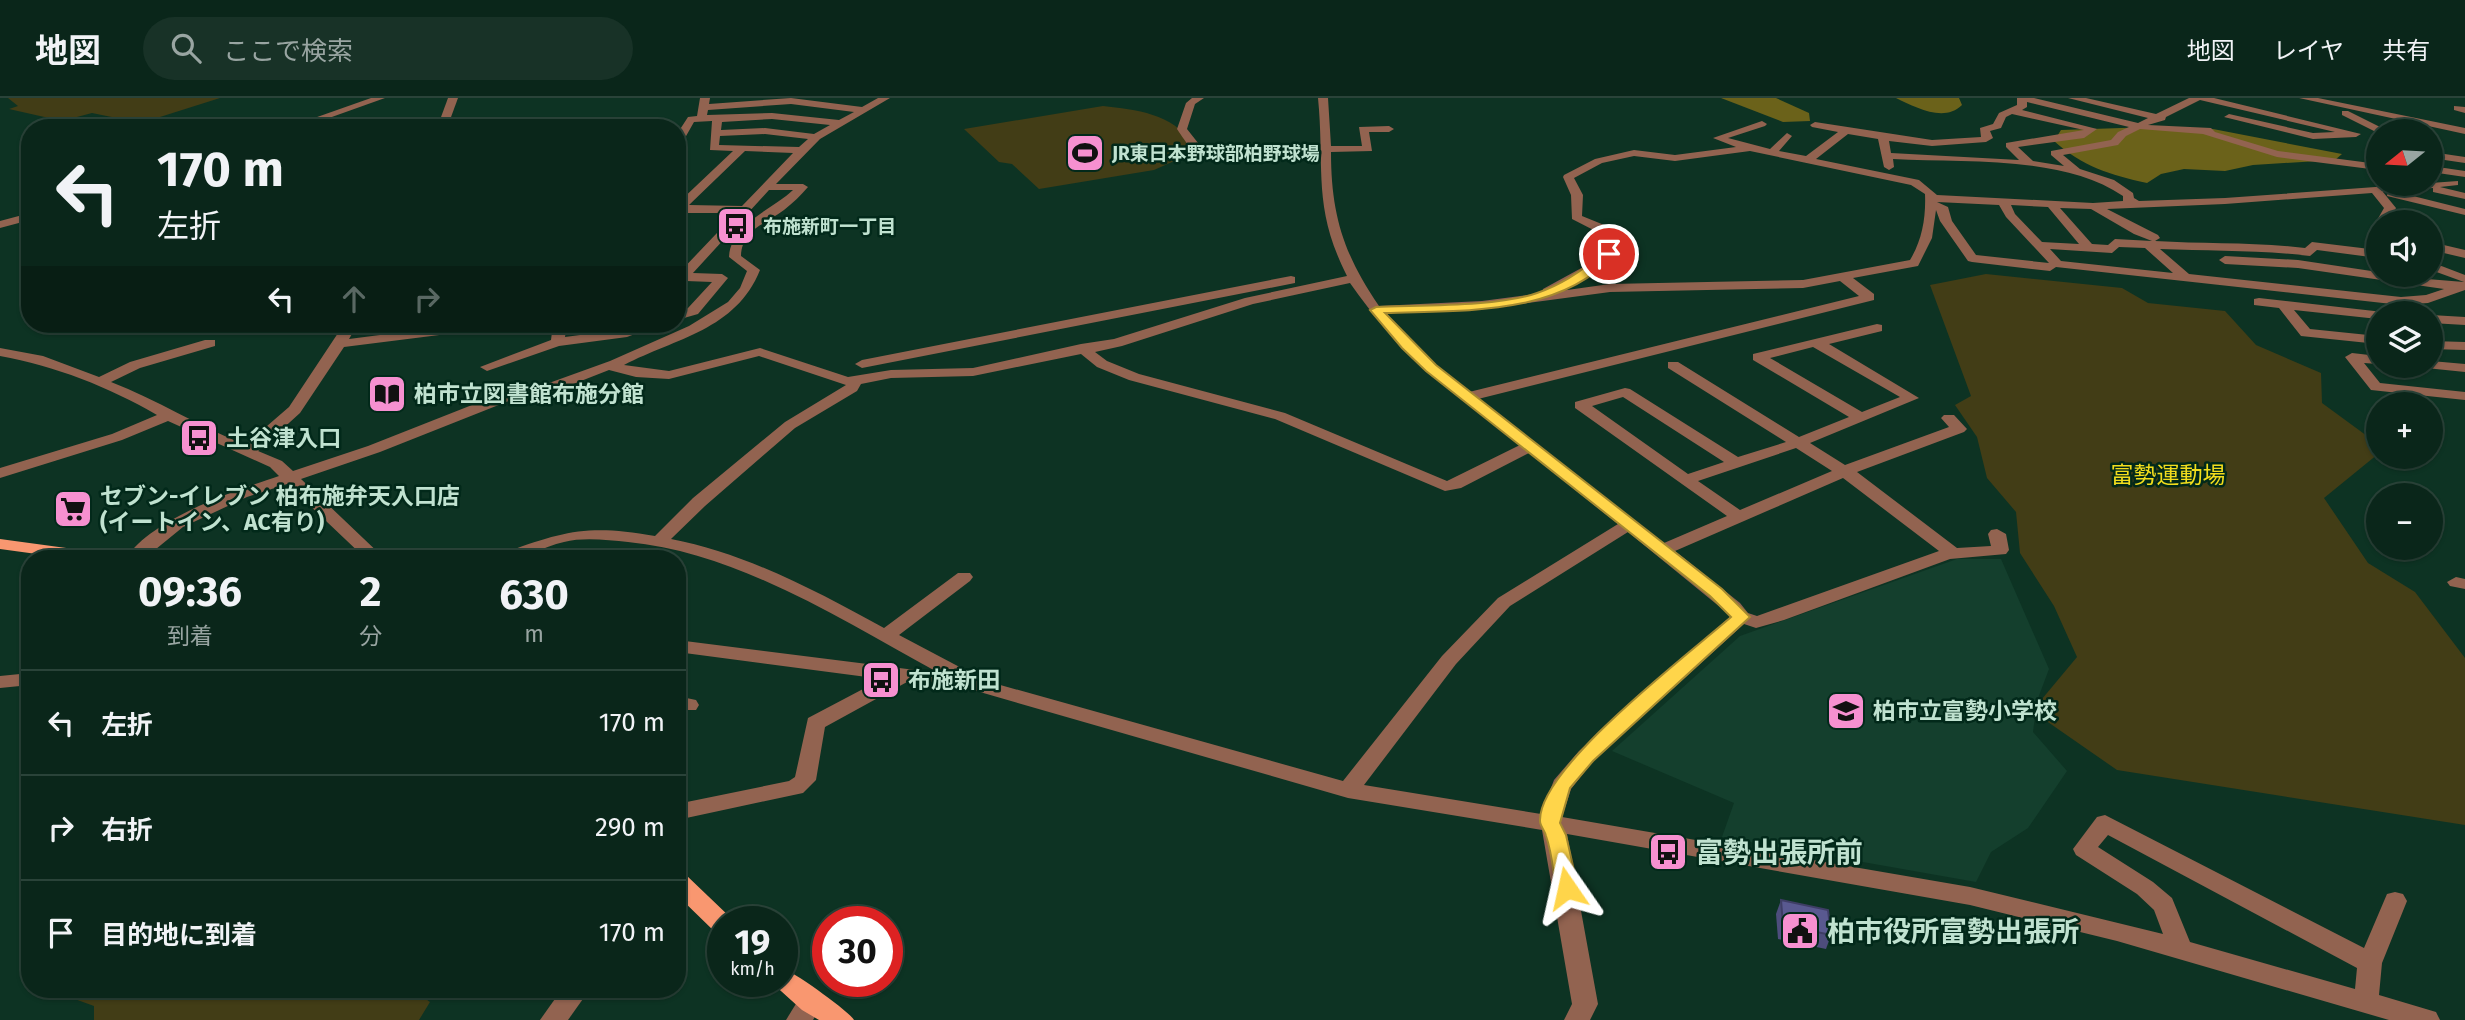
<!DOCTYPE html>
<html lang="ja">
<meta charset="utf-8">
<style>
:root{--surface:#0a261a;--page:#183227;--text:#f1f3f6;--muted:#99a5a2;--line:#2a4339}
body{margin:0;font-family:"Fira Sans","Noto Sans JP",sans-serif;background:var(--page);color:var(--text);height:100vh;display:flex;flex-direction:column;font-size:26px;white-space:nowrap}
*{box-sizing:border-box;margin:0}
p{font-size:23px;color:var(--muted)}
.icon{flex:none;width:38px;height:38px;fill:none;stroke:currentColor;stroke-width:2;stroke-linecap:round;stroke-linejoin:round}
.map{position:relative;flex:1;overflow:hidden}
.details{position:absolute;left:21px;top:452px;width:665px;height:448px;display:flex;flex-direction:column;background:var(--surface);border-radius:28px;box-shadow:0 2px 5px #0004,0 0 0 2px var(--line)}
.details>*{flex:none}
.guide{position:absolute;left:21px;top:21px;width:665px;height:214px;border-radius:28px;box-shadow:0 2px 5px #0004,0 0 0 2px var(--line);background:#0a261a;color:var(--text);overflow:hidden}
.needle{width:46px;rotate:252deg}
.controls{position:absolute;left:2366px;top:21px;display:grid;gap:14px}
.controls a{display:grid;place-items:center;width:77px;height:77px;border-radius:50%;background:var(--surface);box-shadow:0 2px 5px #0004,0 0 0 2px var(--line);font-size:35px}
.speed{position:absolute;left:707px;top:808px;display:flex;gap:14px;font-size:35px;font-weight:700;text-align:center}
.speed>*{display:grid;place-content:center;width:91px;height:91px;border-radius:50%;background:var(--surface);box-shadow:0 2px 5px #0004,0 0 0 2px var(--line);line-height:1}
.speed small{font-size:18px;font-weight:400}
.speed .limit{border:10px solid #d22;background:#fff;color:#111}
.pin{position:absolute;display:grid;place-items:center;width:60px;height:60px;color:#fff;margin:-30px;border:4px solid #fff;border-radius:50%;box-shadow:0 2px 7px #0007}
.me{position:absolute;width:77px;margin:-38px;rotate:349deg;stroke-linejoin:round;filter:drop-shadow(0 0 5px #0008)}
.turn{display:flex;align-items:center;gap:24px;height:147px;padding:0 21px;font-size:32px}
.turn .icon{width:91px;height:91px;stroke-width:2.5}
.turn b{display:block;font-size:49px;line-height:60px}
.lanes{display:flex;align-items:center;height:66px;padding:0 21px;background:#0003;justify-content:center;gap:35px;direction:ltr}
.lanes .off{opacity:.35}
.eta{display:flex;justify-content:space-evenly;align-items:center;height:119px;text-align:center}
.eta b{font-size:42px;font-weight:700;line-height:49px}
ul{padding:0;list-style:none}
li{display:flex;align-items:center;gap:21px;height:105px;padding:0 21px;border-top:2px solid var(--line)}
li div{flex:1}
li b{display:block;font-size:26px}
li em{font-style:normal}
header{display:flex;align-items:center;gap:42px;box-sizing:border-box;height:98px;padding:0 35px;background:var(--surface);border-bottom:2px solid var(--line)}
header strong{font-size:33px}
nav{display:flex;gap:38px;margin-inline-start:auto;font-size:24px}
.search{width:490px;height:63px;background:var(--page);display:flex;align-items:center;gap:18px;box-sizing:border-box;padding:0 24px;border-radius:38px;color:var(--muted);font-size:26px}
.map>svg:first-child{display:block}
.built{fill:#143f2d}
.green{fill:#423d16}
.forest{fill:#6b621a}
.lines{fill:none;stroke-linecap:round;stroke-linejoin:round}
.minor{fill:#926350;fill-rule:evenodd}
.major{fill:#f99770;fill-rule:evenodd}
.wall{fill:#4d4d7c}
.building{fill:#595990;stroke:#3e3e65;stroke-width:2}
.route{fill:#ffd54a;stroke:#a68a30;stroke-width:2}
.labels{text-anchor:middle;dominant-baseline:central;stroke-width:5;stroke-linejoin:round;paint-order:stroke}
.far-poi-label{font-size:19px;font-weight:bold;fill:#c0e2d0;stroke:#02291a;text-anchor:start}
.poi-label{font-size:23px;font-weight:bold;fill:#c0e2d0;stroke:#02291a;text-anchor:start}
.park-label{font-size:23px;fill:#f1dd1d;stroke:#02291a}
.near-poi-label{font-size:28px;font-weight:bold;fill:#c0e2d0;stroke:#02291a;text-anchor:start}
</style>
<header>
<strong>地図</strong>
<div class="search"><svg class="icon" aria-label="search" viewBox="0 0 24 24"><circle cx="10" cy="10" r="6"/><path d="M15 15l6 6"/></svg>ここで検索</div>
<nav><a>地図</a><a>レイヤ</a><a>共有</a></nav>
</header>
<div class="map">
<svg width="2465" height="922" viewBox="0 0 2465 922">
<rect width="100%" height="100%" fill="#0d3323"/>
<!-- built -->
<polygon class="built" points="1957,461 2001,461 2049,571 2037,603 2033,634 2067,673 2028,730 1991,754 1976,784 1722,739 1734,705 1612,653 1740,538"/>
<!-- green -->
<g class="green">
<polygon points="8,0 220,0 141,25 92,15 62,23 9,11 18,8"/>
<path d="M1103,8C1136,12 1173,15 1192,46L1172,64L1154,72L1039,91L1012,66L999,64L964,31Z"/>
<polygon points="1986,176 2122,190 2148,205 2225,213 2256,247 2321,275 2322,305 2378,346 2378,356 2324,400 2368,465 2415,494 2465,560 2465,727 2117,672 2032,613 2077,559 2054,508 2020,455 2016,414 1987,380 1977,339 1955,307 1971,298 1930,187"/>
<polygon points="47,891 412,891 430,904 419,922 94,922 94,908"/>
</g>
<!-- forest -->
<g class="forest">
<polygon points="1721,0 1776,0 1809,15 1810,23 1783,24"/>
<path d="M1896,0H1959L1962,7C1944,25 1915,9 1896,0Z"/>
<path d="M2152,29L2213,31L2342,56L2335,62L2253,67L2225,73L2184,71L2161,76L2147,85C2110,77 2082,68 2054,43L2061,32Z"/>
</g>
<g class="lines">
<!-- minor -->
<g class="minor">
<polygon points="371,0 385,0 301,30 286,30"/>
<polygon points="448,0 458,0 447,30 437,30"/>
<path d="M700,0H710L709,6L791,0L862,9L878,0H890L820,41L776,86H803L808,89C801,97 793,105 784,112C766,126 742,131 741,158L760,172C736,232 676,240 624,267L669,273L760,250L848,279L891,272L973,270L1081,246L1114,241L1245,200L1347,178C1312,109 1325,71 1318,0H1328L1331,48H1362L1359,29L1389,28L1394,31L1389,34H1369L1372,53L1331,54C1331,117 1344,157 1379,208L1482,203L1542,195L1543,191L1596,162L1613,142L1572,121L1571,97L1563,79L1564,77L1595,61L1634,52L1675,57L1736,49L1713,40L1762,23L1767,26L1765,28L1728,40L1770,51L1787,35L1792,38L1779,53L1806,58L1838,34L1812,29L1810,27L1815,24L1932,42L1981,39L1980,30L1993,26L1999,15L2017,7V0H2034L2138,25L2148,20L2068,0H2086L2156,16L2189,0H2214L2361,36L2356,39L2313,41L2224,19L2229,16L2313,35L2335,34L2200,2L2166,19L2165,22L2148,27L2211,30L2215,34L2278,53L2378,66V72L2277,59L2203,36L2140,31L2126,38L2118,47L2063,57L2080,71L2114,82L2133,95L2134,100L2139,103L2225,100L2458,83V87L2440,89L2465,95V101L2433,94V90L2393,93L2465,111V117L2387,98L2388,94H2383L2396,110L2388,124H2378V127L2376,124L2384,110L2372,95L2225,106L2107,111L2158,137L2160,140L2155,143C2205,146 2256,144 2305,150L2312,144L2378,152V160L2317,152L2310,158C2261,152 2210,153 2160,151L2189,176L2401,199L2426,197L2444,191L2298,170L2225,166L2219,162L2225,158L2298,162L2378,174V177L2464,184L2431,172V164L2465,177V192L2428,205L2401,207L2056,169L2050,173L1972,164L1968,163L1940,123L1936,112L1932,140L1918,168L1853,180L1874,196V202L1478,301L1664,445L1727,418L1575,310V304L1625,290L1630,291L1738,359L1786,344L1668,270V264H1678L1799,339L1849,319L1753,262V256L1877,226L1882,227V233L1829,246L1919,300L1810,345L1845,367L1949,329L1941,320L1944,317H1954L1967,331L1964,334L1857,374L1957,450L1991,448L1988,436L1991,432L1997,431L2006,436L2009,452L2006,456L1950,461L1784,522L1756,530L1744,526L1593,663L1571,691L1562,719L1970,789L2163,836L2154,812L2137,796L2076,757L2073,751L2097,719L2105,717L2364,850L2387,796L2395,794L2403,796L2407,803L2382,865L2379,897L2436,914L2440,922H2389L2117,843L1970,807L1567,736L1598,906L1590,922H1564L1572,906L1542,732L1348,700L973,592L907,584L825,629L816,682L803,695L677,722V706L789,683L795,679L808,620L882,581L677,554V542L939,575C843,523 740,455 628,444C608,442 583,439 564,444C539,450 526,461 498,460L501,456C563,433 588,426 655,438L693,400L785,324L846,287L759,258L669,281L636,279L609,272L558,292L514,301L380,354L301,381L384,460H365L287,386L247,399L183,429L145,460H126C153,420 234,393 279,378L270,369L168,323L122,342L0,380V370L112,336L157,317C109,289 55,268 0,258V250L43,258L99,279L130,264L205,242H215V248L140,270L111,284C157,302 199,328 245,347L289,309L344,226H358L349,241L465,226H502L495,230L344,249L300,315L258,353L282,363L293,373L368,348L505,294L549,285L610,263L689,228L728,204L740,190L747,173L729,159C731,125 771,113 793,92H769L693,175L722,176L728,180L698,216L677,222V214L688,210L712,184L686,183L677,189V177L736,115H677V106L733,53L710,52L712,23L694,24L681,47L677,48V36L688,19L697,18ZM2027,4L2129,29L2118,34L2111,42L2051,53V57L2064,68L2033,63L2018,49L2084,40L2097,31L2022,12L2027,9ZM791,6L854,14L839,22L772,15L707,17L708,12ZM2012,16L2084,32L2006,45V49L2019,62L1891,55L1889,43L1932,48L1986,44L1993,40L1990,33L2001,30L2006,19ZM772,21L830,27L814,36L765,30L721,32L722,24ZM765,36L808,41L799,49L719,47L720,38ZM1848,36L1878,41L1884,69L1889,72L1894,69L1893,61C1964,65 2062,57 2123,98V103L2093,105L1937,97L1919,82L1816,61ZM745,53L793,55L742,108L689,107ZM1750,53L1911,87L1925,96C1926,120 1922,142 1910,162L1803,182L1610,186L1560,193C1584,180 1614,168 1625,141L1614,131L1582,118L1583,97L1574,80L1602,65L1634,58L1675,63ZM1937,104L1999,107L2006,119L2049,165L1976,157L1952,123L1948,109ZM2011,107L2048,109L2079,146L2042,144L2015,116ZM2060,110L2091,111L2134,136L2152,143L2115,141L2108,147L2092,146ZM2119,149L2145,150L2173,175L2061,163L2050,151L2112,155ZM1840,183L1859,198L1469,294L1430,262L1386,215L1482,211L1610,194L1803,190ZM1350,185C1396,252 1456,298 1520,347L1447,383L1285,315L1139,276L1107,263L1095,254L1122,248L1253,206ZM1813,249L1900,299L1862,314L1770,260ZM1081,256L1097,269L1129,282L1275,321L1445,393L1461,390L1529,355L1618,426L1498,500L1442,558L1343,683L972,579L969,574L899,537L970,483L973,479L970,475H958L884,530C818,494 746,455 671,441L705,408L795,330L857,293L861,286L891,280L973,278ZM1623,299L1724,364L1688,376L1592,308ZM1796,350L1832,373L1740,412L1698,383ZM1843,380L1939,453L1757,518L1748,515L1740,505L1675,453ZM1628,434L1731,518L1579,653L1554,682L1541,716L1364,687L1456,566L1510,508ZM2108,737L2357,870L2355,891L2190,844L2172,800L2153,784L2098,749Z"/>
<path d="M1192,0H1204L1195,6L1187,31L1202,50L1215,59V63C1197,64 1186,44 1177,31L1186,5Z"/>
<polygon points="2299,0 2318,0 2465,30 2465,36"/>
<polygon points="2454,8 2465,9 2465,15 2454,12"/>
<polygon points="2342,13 2348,13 2388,33 2378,35 2342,17"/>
<polygon points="2431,54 2465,59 2465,65 2431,60"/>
<polygon points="2431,68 2465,73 2465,79 2431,74"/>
<polygon points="30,115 30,122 0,130 0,123"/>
<polygon points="2431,144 2465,152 2465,160 2431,152"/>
<polygon points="1291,178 1295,179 1295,185 862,270 855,266 862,262"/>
<polygon points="2259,200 2383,214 2378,215 2378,221 2294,212 2310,231 2378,238 2378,246 2301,238 2279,210 2254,207 2254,201"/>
<polygon points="2431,217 2465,219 2465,227 2431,225"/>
<polygon points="553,226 567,226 565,239 625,231 642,226 662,226 627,239 559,248 487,273 480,269 551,242"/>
<polygon points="2431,243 2465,244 2465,252 2431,251"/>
<polygon points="2352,255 2378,258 2378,266 2364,265 2380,285 2465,294 2465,302 2371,292 2345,259"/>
<polygon points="2431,263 2465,266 2465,274 2426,270 2424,268 2431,268"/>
<polygon points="2456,479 2465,481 2465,491 2450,488 2447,484"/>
<polygon points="30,575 30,587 0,590 0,578"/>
<polygon points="677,598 696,602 699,607 696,612 677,612"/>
<polygon points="562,891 590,891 568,922 540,922"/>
<polygon points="811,893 820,896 824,904 813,922 786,922 802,896"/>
</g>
<!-- major -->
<g class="major">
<polygon points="0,441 103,455 112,460 66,460 0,451"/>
<polygon points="677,773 685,776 731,820 734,824 723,824 723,837 715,834 677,797"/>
<path d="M782,870C793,873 850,914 854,922H819L802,912L771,884H782Z"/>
</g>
</g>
<!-- wall -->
<polygon class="wall" points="1781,802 1831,837 1826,851 1778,841 1776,816"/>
<!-- building -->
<polygon class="building" points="1781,802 1828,812 1831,837 1783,827"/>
<!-- route -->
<path class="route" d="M1605,153L1615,156C1559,219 1461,212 1385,215L1436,267L1722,491L1750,519L1593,663L1570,690L1560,725L1566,737L1578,790L1574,796H1559L1556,790C1553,773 1552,754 1546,738C1545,733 1540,728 1540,723C1538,670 1690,555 1731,519L1710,498L1426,273L1402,250L1370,212L1376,209C1419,207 1498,209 1537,195C1561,187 1586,170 1605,153Z"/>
<!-- icons -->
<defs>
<symbol id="stadium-square" viewBox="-11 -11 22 22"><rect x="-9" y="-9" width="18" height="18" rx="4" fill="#f690d0" stroke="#02291a"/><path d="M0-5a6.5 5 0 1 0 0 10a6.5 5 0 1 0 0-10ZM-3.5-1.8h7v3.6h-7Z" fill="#111"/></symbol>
<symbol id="bus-square" viewBox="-11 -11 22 22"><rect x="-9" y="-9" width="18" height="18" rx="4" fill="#f690d0" stroke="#02291a"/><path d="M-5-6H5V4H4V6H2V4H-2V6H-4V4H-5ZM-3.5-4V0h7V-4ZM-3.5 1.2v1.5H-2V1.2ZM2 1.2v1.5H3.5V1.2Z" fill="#111"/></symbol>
<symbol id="library-square" viewBox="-11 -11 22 22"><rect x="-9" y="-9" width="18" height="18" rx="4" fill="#f690d0" stroke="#02291a"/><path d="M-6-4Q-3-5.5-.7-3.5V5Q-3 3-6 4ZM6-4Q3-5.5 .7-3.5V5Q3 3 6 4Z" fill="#111"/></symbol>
<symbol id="supermarket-square" viewBox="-11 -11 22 22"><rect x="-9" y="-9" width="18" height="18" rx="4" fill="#f690d0" stroke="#02291a"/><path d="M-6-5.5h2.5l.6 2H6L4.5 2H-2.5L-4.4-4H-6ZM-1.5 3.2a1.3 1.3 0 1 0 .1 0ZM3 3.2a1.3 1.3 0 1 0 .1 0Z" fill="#111"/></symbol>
<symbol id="school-square" viewBox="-11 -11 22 22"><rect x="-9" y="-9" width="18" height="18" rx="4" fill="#f690d0" stroke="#02291a"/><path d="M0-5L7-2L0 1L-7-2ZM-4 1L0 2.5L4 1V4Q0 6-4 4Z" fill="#111"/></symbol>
<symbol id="civic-square" viewBox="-11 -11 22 22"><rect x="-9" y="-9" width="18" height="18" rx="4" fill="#f690d0" stroke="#02291a"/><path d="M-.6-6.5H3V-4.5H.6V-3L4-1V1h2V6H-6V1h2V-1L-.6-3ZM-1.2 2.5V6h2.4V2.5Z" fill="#111"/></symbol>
</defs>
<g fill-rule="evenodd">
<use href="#stadium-square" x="1063" y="33" width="44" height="44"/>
<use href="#bus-square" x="714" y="106" width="44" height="44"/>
<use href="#library-square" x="365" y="274" width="44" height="44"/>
<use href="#bus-square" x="177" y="318" width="44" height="44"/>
<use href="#supermarket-square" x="51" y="389" width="44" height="44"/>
<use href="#bus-square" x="859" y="560" width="44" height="44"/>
<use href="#school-square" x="1824" y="591" width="44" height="44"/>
<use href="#bus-square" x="1646" y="732" width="44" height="44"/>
<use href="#civic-square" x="1778" y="811" width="44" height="44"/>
</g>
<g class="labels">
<!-- far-poi labels -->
<g class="far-poi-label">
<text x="1112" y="55">JR東日本野球部柏野球場</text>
<text x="763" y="128">布施新町一丁目</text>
</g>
<!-- poi labels -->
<g class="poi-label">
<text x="414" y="296">柏市立図書館布施分館</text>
<text x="226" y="340">土谷津入口</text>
<text x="100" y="398">セブン-イレブン 柏布施弁天入口店<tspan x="100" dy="26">(イートイン、AC有り)</tspan></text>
<text x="908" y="582">布施新田</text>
<text x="1873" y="613">柏市立富勢小学校</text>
</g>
<!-- park labels -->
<g class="park-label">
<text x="2168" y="377">富勢運動場</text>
</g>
<!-- near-poi labels -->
<g class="near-poi-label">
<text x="1695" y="754">富勢出張所前</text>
<text x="1827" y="833">柏市役所富勢出張所</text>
</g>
</g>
</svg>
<div class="controls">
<a><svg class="needle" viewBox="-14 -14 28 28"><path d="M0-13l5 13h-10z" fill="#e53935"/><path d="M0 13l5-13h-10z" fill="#99a5a2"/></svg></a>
<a><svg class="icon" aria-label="sound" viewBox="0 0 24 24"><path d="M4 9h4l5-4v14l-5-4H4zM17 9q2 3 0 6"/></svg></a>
<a><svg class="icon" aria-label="layers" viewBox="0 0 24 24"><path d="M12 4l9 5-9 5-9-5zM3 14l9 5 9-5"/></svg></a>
<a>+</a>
<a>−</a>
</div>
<div class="speed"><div>19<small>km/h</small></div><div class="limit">30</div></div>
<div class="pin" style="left:1609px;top:156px;background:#d93025"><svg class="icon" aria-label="arrive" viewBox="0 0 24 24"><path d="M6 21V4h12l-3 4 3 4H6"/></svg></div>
<svg class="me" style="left:1567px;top:790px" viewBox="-20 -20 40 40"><path d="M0-17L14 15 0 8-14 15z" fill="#ffd54a" stroke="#fff" stroke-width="4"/></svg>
<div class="guide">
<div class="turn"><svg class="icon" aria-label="left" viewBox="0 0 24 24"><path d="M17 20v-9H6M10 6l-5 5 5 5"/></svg><div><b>170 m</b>左折</div></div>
<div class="lanes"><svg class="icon" aria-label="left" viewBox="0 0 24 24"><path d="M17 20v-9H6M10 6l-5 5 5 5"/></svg><svg class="icon off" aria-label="ahead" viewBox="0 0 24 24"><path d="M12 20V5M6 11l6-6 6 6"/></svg><svg class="icon off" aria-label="right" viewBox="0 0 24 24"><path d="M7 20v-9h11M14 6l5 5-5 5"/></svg></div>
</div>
<section class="details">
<div class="eta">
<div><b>09:36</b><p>到着</p></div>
<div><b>2</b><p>分</p></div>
<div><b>630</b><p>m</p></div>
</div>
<ul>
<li><svg class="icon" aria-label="left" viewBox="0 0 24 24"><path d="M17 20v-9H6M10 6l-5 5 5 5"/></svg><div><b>左折</b></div><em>170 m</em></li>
<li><svg class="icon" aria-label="right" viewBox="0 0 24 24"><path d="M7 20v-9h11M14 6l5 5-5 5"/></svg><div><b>右折</b></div><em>290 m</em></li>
<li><svg class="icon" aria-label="arrive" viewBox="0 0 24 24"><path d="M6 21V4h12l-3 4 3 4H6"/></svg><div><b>目的地に到着</b></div><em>170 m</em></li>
</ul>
</section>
</div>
